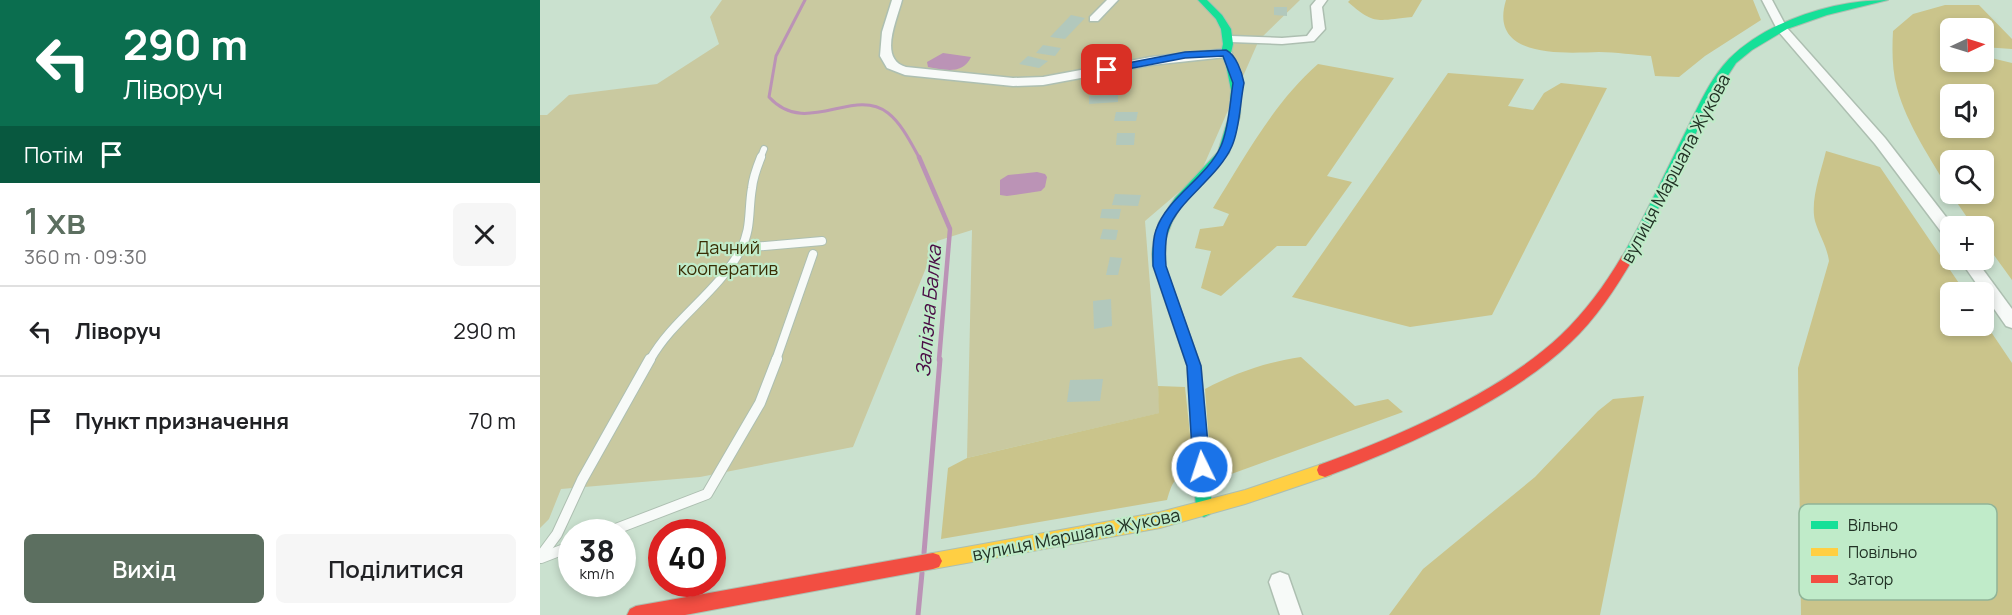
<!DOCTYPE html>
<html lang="uk">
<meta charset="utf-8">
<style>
:root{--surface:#fff;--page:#f6f6f6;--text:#202124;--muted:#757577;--line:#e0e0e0;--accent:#5c6f60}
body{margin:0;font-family:Manrope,sans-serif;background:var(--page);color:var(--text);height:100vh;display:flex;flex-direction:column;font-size:22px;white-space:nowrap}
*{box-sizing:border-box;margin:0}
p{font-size:20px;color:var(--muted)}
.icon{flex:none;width:33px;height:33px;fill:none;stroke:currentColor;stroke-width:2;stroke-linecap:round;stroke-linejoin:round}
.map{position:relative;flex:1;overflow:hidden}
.drawer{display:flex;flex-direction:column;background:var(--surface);width:540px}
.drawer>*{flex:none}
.banner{background:#0b6e4f;color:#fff;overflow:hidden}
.needle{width:39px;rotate:86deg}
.buttons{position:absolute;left:1400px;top:18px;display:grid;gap:12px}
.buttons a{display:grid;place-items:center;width:54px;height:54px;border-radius:9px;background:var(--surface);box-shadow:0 3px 9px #0003;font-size:30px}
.speed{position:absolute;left:18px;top:519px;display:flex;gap:12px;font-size:30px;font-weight:700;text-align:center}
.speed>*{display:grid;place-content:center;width:78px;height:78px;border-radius:50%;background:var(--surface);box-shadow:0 3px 9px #0003;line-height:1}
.speed small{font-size:15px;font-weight:400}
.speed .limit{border:9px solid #d22;background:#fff;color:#111}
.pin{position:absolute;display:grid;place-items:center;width:51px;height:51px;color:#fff;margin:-26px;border-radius:12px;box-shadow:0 3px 9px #0006}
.me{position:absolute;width:66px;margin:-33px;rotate:356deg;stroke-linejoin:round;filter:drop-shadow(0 0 4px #0008)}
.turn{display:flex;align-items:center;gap:21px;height:126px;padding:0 24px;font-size:27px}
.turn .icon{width:78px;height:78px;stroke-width:2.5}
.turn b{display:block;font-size:42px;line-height:51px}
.then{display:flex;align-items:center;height:57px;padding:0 24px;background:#0003;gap:12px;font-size:22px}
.round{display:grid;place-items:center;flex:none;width:63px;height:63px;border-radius:9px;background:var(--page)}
.headline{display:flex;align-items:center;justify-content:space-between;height:102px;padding:0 24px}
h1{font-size:36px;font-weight:600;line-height:45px;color:var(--accent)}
.action{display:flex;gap:12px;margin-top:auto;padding:12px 24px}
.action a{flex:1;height:69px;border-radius:9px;background:var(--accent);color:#fff;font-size:24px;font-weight:600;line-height:69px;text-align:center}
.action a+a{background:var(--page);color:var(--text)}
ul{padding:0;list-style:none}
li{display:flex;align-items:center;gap:18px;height:90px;padding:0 24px;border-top:2px solid var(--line)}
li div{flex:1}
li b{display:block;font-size:22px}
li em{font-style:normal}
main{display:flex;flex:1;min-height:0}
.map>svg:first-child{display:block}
.green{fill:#c9c9a0}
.forest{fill:#cac48b;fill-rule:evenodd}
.water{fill:#bb93b6}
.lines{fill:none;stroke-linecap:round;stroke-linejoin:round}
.stream-far2{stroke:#bb93b6;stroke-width:3}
.stream-far1{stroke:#bb93b6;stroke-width:4.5}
.stream{stroke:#bb93b6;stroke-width:5}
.building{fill:#b2c8bc}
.lane-far2-casing{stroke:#adbfb1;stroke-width:8}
.lane-far1-casing{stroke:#adbfb1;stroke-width:10}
.lane-casing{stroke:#adbfb1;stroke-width:12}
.street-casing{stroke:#adbfb1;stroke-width:3}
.fast-casing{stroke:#adbfb1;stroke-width:2}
.slow-casing{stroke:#adbfb1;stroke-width:2}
.jam-casing{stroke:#adbfb1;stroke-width:2}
.lane-far2{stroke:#f7faf8;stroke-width:6}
.lane-far1{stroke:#f7faf8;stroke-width:8}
.lane{stroke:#f7faf8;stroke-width:10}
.street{fill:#f7faf8;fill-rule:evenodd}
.fast{fill:#16e098;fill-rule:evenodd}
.slow{fill:#ffcf43;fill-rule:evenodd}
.jam{fill:#f24e42;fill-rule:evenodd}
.route{fill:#1a73e8;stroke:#114b97;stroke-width:1.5}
.labels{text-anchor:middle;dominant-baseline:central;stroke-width:4.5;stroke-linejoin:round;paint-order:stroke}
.street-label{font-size:18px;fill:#213225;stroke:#c0ebc9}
.park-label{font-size:18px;fill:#392d04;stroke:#c0ebc9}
.water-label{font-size:20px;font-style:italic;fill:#4a0c45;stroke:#c0ebc9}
.key{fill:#c0ebc9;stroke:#90b498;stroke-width:1.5}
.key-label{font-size:16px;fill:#213225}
</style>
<main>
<section class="drawer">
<div class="banner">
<div class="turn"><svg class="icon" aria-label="left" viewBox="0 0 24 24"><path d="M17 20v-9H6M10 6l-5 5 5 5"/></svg><div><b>290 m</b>Ліворуч</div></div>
<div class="then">Потім<svg class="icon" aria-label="arrive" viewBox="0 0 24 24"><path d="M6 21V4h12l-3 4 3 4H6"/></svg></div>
</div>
<div class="headline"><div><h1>1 хв</h1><p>360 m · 09:30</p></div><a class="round"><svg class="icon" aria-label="close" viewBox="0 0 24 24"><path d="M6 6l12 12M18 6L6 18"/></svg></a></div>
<ul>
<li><svg class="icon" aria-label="left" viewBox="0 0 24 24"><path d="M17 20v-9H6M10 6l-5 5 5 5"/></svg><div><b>Ліворуч</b></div><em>290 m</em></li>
<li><svg class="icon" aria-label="arrive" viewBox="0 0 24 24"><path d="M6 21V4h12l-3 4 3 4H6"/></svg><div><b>Пункт призначення</b></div><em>70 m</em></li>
</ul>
<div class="action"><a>Вихід</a><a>Поділитися</a></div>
</section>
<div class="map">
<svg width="1472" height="615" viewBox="0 0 1472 615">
<rect width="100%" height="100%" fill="#cae1cf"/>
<!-- green -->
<polygon class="green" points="182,0 760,0 719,40 660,174 605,221 620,413 427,458 432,230 397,241 313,447 160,477 21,489 9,519 0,528 0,115 7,115 29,95 117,84 179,44 170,17"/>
<!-- forest -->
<g class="forest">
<path d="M810,0H882L872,17C838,20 835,26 808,2Z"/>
<path d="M966,0H1213L1221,20L1165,56L1139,77L1115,76L1111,56C1094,55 1076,52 1059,52C1024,53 948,59 966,0Z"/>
<path d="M1405,5H1439L1472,39V49L1443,47V28H1410V62H1443V56L1472,63V280L1443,240V226H1433L1411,194H1443V160H1410V192C1391,159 1367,125 1357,88C1352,70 1352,50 1353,31L1373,14ZM1410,94H1443V128H1410Z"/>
<path d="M778,64L854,78L787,176L812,182L766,246H737L681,296L661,288L671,251L655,248L660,229L683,226L689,214L673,208C703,160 734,102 778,64Z"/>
<polygon points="908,73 984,79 968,106 993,110 1004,93 1021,83 1067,88 952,315 870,327 752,297"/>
<path d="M1286,151L1340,167L1425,292H1410V326H1443V320L1472,363V615H1261L1258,368L1289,261C1287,246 1279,235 1275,221C1270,200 1281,172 1286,151Z"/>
<path d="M761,357L815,406L848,399L863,412L672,481L665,389C695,373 727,362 761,357Z"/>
<path d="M618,386L645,387L654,472C634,477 633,480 627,500L401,539L408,468L427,458L619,413Z"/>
<polygon points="1104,396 1060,615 849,615 883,569 995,477 1058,411 1073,399"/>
</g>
<!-- water -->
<g class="water">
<path d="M403,53L431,57C423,75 404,70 388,67L387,62Z"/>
<polygon points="497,172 505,174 507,177 505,187 501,191 467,196 460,195 460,180 468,175"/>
</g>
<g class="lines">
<!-- stream-far2 -->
<path class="stream-far2" d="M265,0L236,56L229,97C266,138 313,86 348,113C362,124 371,143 380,159"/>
<!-- stream-far1 -->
<polyline class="stream-far1" points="379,157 410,229 399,360"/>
<!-- stream -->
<g class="stream">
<polyline points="384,553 400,359"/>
<polyline points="378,615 382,573"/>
</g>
</g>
<!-- building -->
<g class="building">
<polygon points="734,7 747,7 747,16 734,15"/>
<polygon points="531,15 545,18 525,39 510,37"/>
<polygon points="503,45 521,48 515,56 496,53"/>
<polygon points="488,56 508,61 499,68 479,64"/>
<polygon points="592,71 593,78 580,79 579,73"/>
<polygon points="578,95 578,102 549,104 549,96"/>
<polygon points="576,112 598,112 596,121 574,121"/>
<polygon points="577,133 595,133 594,145 576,145"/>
<polygon points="575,194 601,195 598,206 572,205"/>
<polygon points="562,209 581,209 579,219 560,218"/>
<polygon points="563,229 578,230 576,240 560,239"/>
<polygon points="570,257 582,258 578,275 566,275"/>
<polygon points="571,299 572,326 554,329 553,301"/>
<polygon points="563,379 560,401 527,402 530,380"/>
</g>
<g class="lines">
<defs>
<polyline id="lane-far2" points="220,159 224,149"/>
<g id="lane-far1">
<polyline points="201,248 282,241"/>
<path d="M110,360C133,319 177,293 200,251C212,229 208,211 212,188C213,178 217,167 221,157"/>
<polyline points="236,360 273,254"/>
</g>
<g id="lane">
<polyline points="68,532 167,494 220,403 237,359"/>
<polyline points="0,557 17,534 42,480 110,359"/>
<polyline points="1,558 32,546"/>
</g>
<g id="street">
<path d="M352,0H362C357,20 338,59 366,67L473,78L503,77L611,57L686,49L692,53L686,57L611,65L503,85L473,86L365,75L347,68L340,56L342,32Z"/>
<polygon points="567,0 578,0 558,21 550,21 550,17"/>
<polygon points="776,0 787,0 782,7 785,29 774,41 742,44 691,42 685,39 691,36 742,38 767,36 773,28 771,6"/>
<polygon points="1222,0 1232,0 1247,28 1345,138 1413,226 1410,226 1410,238 1405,237 1335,144 1238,31"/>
<polygon points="1420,260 1436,260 1472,309 1472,328 1466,326"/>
<polygon points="740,572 748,575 762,615 740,615 729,582 732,575"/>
</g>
<g id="fast">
<polygon points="658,0 667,0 682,15 691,29 693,44 691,53 696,65 701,90 700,116 689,153 643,203 632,222 626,238 625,254 625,266 661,366 672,509 670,514 664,517 658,514 656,509 647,366 613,266 612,254 614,238 619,222 635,198 678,152 689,116 691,90 686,65 681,53 683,44 681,29 676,19"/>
<path d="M1348,0L1287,15L1247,29L1212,50L1196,63L1174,97L1093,259L1092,262H1082L1081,259C1105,217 1125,173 1147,129C1159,105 1170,79 1189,59C1228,20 1295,0 1348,0Z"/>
</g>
<polygon id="slow" points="785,463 791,465 793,470 791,475 705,504 620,528 393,569 387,567 384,561 387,555 393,553 620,512 705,490"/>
<g id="jam">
<path d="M1087,255L1093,259C1075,289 1056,319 1030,343C970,401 863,448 785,477L779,475L777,470L779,465C857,437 961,392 1021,335C1045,312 1065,285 1082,256Z"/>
<polygon points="393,553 399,555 402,561 399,567 393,569 145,615 87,615 90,609 96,606"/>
</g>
</defs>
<!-- lane-far2 casing -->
<use href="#lane-far2" class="lane-far2-casing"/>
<!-- lane-far1 casing -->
<use href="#lane-far1" class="lane-far1-casing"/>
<!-- lane casing -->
<use href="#lane" class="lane-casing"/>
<!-- street casing -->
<use href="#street" class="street-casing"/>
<!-- fast casing -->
<use href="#fast" class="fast-casing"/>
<!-- slow casing -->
<use href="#slow" class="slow-casing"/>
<!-- jam casing -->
<use href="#jam" class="jam-casing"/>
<!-- lane-far2 -->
<use href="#lane-far2" class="lane-far2"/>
<!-- lane-far1 -->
<use href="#lane-far1" class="lane-far1"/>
<!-- lane -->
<use href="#lane" class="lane"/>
<!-- street -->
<use href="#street" class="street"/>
<!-- fast -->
<use href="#fast" class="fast"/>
<!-- slow -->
<use href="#slow" class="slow"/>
<!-- jam -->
<use href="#jam" class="jam"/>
</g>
<!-- route -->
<path class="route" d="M686,50C696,55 702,72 704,83C700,102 700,128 692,146C678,178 638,200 628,230C625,241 625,254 626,266L661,366L670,467L667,472L662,474L656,472L653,467L647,366L613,266C613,254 612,241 616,230C628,196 666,179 681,146C689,128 690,102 693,83L683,56L645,58L567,73L562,70L567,67L645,52Z"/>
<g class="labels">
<!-- street labels -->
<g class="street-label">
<text transform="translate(1135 168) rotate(-62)">вулиця Маршала Жукова</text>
<text transform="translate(536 534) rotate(-11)">вулиця Маршала Жукова</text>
</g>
<!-- park labels -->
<g class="park-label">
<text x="188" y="247">Дачний<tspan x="188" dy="21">кооператив</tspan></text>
</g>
<!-- water labels -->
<g class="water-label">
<text transform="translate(388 311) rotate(-85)">Залізна Балка</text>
</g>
</g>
<!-- legend -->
<rect x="1259" y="504" width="198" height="96" rx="9" class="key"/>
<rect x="1271" y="521" width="27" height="8" fill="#16e098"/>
<rect x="1271" y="548" width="27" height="8" fill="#ffcf43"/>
<rect x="1271" y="575" width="27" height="8" fill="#f24e42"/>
<g class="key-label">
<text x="1308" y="531">Вільно</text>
<text x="1308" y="558">Повільно</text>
<text x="1308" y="585">Затор</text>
</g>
</svg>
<div class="buttons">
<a><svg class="needle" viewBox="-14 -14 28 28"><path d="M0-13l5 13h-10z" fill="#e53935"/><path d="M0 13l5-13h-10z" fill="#757577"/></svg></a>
<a><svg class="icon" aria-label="sound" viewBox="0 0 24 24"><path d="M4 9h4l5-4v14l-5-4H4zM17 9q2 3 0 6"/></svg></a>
<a><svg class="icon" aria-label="search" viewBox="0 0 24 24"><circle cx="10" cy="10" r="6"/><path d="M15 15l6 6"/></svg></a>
<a>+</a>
<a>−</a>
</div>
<div class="speed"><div>38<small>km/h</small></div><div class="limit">40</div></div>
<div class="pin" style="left:567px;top:70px;background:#d93025"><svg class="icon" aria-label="arrive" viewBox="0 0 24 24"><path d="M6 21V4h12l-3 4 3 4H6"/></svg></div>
<svg class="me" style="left:662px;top:467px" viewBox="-20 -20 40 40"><circle r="17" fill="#1a73e8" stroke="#fff" stroke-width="3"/><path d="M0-11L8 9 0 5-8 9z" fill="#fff"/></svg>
</div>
</main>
